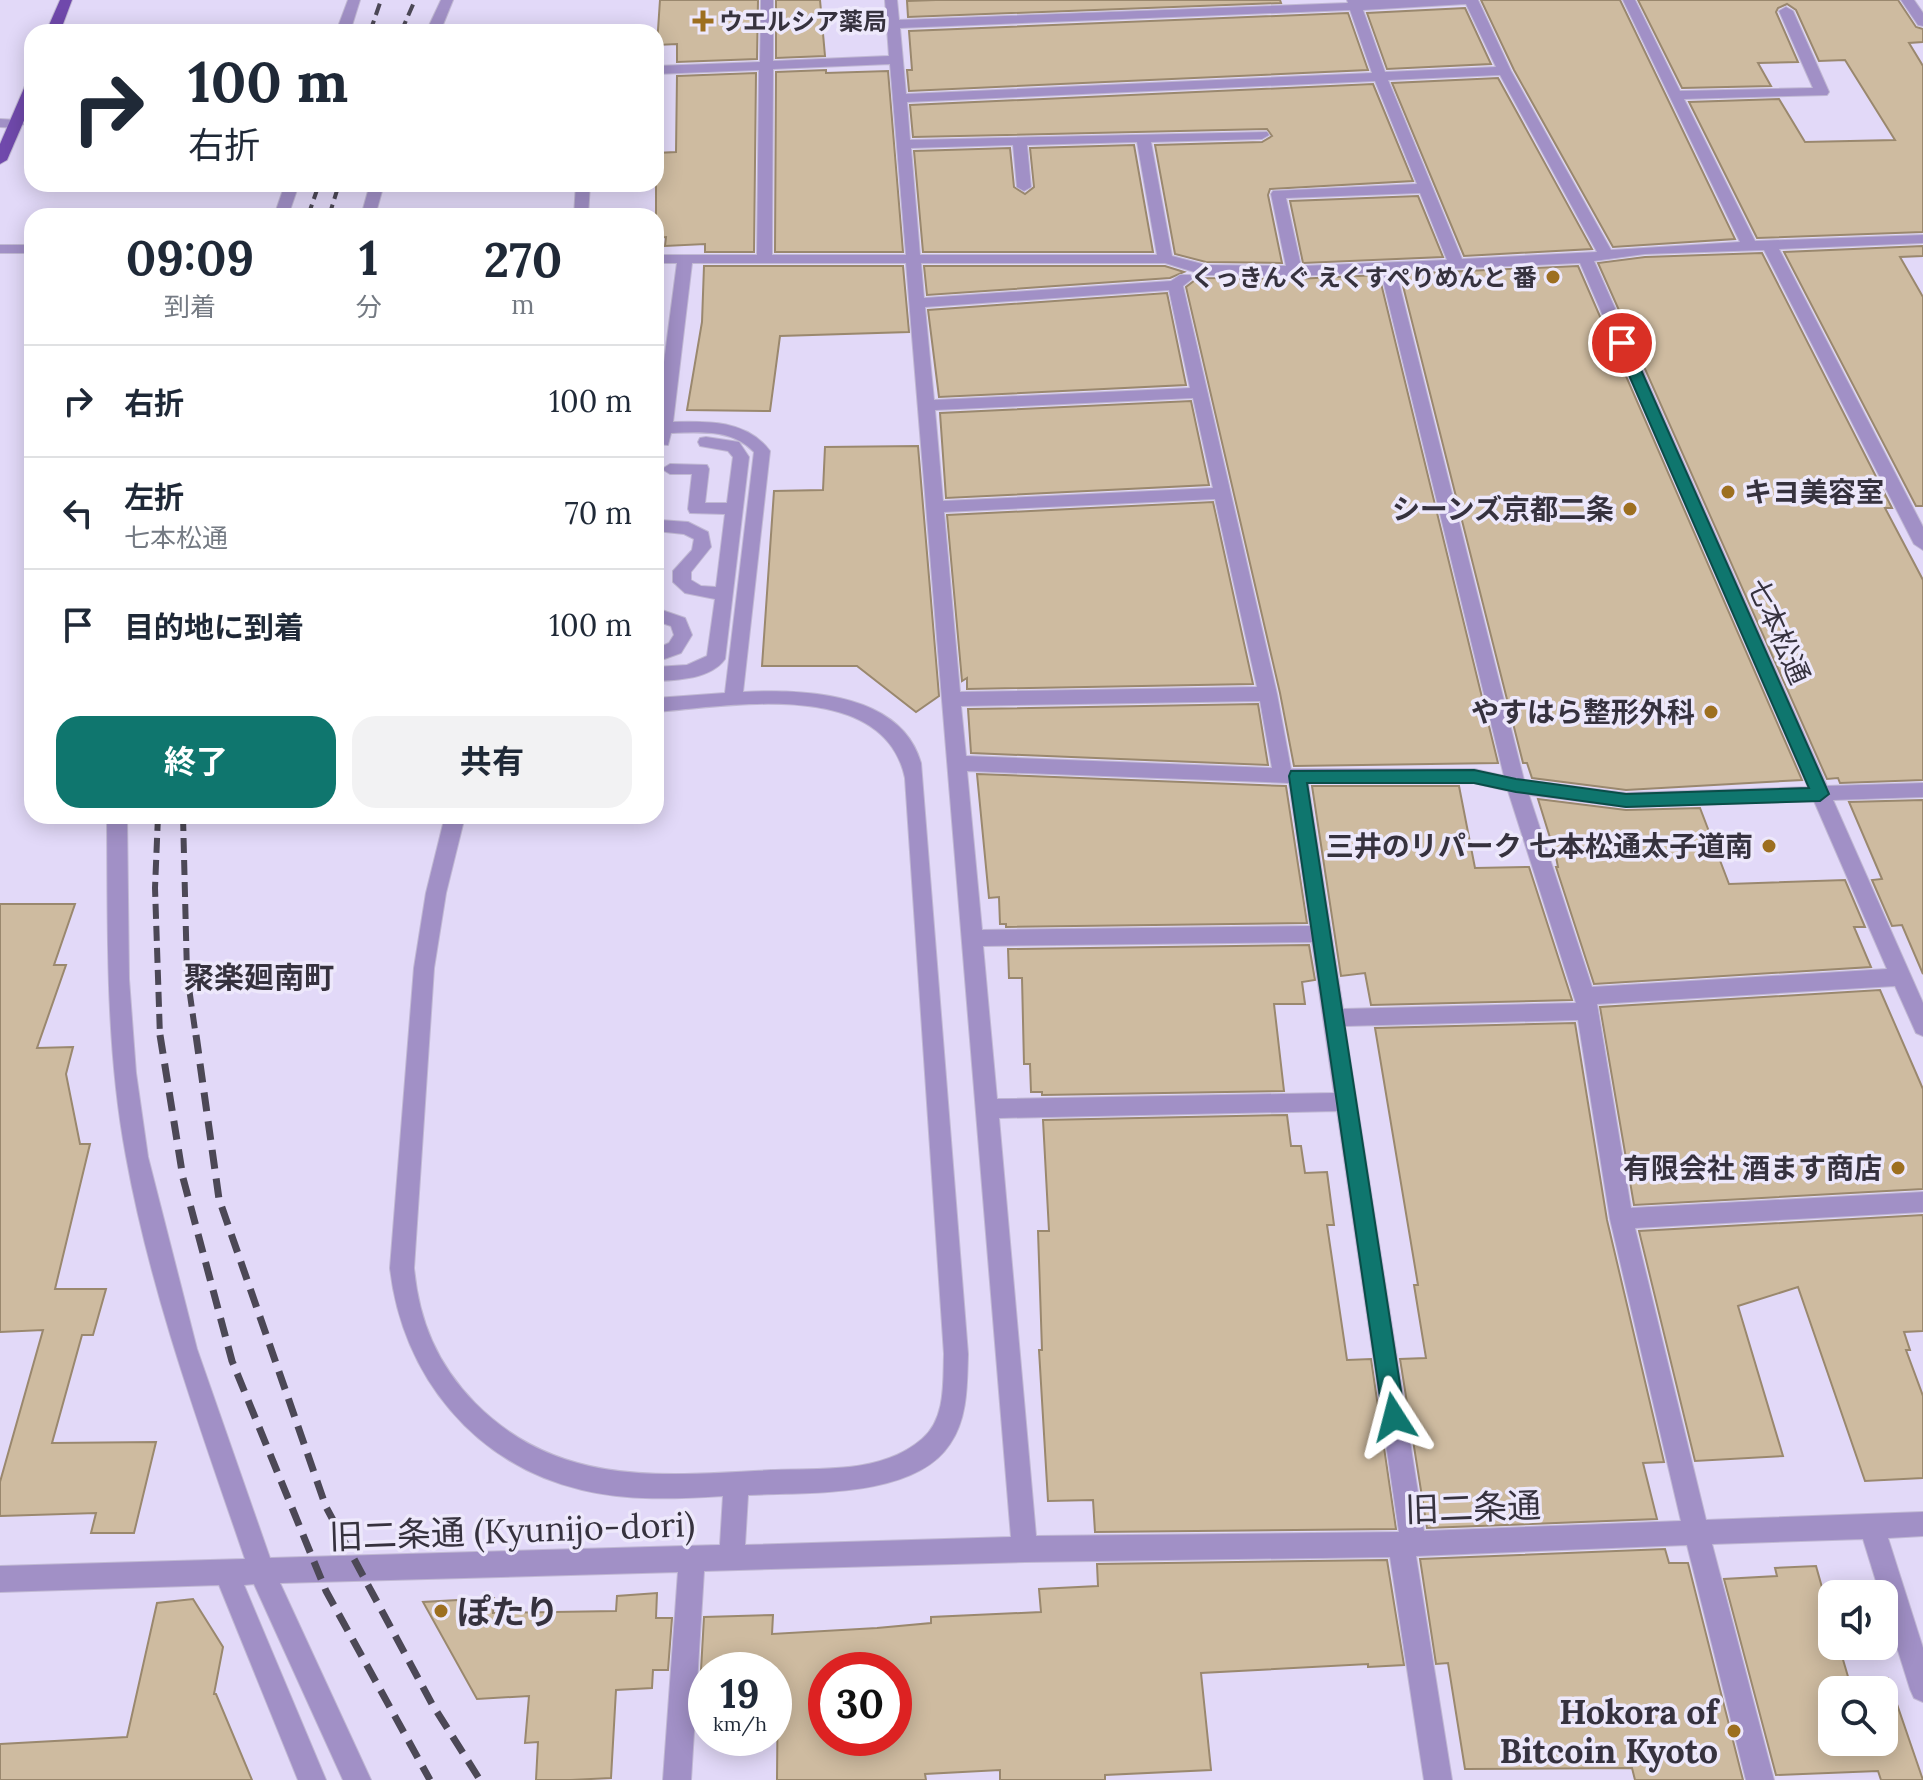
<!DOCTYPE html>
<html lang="ja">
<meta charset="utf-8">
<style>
:root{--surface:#fff;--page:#f2f2f3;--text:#1f2937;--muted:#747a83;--line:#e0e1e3;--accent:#0f766e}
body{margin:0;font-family:Lora,"Noto Sans JP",serif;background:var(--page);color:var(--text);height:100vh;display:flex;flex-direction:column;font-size:30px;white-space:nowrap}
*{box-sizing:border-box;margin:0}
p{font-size:26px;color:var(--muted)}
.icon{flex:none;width:44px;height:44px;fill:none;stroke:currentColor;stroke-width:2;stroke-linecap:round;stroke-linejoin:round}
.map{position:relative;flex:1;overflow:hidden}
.panel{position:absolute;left:24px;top:208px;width:640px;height:616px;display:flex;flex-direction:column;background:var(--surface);border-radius:24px;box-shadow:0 4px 20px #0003}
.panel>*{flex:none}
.hud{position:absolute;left:24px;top:24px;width:640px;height:168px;border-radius:24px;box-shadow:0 4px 20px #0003;background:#fff;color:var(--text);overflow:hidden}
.tools{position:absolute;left:1818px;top:1580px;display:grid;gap:16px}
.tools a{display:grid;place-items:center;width:80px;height:80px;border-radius:16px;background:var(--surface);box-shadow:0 4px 20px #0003;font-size:40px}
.speed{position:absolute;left:688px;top:1652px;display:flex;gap:16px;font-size:40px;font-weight:700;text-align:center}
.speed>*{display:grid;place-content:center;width:104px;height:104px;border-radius:50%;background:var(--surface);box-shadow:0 4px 20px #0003;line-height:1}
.speed small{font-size:20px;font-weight:400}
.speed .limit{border:12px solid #d22;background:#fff;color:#111}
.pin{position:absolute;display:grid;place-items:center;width:68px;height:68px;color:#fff;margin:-34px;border:4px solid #fff;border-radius:50%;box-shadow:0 2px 8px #0007}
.me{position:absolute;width:88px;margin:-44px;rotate:351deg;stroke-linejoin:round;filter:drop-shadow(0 0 6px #0008)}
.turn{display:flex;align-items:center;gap:28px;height:168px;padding:0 32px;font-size:36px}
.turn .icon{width:104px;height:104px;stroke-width:2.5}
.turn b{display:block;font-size:56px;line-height:68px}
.eta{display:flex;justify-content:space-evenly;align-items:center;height:136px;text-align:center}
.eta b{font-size:48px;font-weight:700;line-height:56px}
.cta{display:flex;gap:16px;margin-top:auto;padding:16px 32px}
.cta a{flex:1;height:92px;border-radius:24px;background:var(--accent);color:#fff;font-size:32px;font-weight:700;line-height:92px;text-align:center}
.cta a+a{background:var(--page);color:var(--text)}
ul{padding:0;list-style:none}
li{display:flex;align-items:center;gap:24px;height:112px;padding:0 32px;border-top:2px solid var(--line)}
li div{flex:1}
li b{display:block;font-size:30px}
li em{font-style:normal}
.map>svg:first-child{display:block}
.building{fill:#cebba0;stroke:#9a886e;stroke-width:2;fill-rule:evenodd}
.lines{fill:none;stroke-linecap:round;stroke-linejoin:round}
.minor-casing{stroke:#c0b8d3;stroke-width:2}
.major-casing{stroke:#c0b8d3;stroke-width:2}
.minor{fill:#a190c6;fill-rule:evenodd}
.major{fill:#7049ac;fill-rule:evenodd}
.rail-far2{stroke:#4c4856;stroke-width:4;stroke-dasharray:12 6;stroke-linecap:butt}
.rail-far1{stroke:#4c4856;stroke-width:6;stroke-dasharray:15 7;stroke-linecap:butt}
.rail{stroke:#4c4856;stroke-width:7;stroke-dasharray:19 10;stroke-linecap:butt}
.route{fill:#0f766e;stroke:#0a4d48;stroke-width:2}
.poi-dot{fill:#9d6f20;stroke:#ede8fb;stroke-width:3}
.labels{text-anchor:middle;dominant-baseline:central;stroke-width:7;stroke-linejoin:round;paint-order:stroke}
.far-poi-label{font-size:24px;font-weight:bold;fill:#36323e;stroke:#ede8fb;text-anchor:start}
.poi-label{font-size:28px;font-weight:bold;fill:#36323e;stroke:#ede8fb;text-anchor:end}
.street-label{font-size:28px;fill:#36323e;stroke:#ede8fb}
.neighbourhood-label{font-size:30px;font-weight:bold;fill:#36323e;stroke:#ede8fb}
.near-street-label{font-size:34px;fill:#36323e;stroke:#ede8fb}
.near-poi-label{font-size:34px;font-weight:bold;fill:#36323e;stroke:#ede8fb;text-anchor:start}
</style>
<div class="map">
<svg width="1923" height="1780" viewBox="0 0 1923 1780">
<rect width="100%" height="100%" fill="#e2d9f8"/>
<!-- building -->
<g class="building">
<polygon points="660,0 758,0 757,59 677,62 677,44 657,45"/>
<polygon points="776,0 820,0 825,56 776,58"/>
<polygon points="936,0 1280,0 1281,3 908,17 907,1"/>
<polygon points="1481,0 1620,0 1735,239 1613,247 1514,70"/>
<polygon points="1638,0 1898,0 1916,27 1923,29 1923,42 1909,43 1923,66 1923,232 1757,238 1689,102 1779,99 1805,142 1895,140 1845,60 1819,61 1796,10 1787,4 1778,8 1776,12 1798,62 1758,63 1771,86 1682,88"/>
<polygon points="1465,8 1491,64 1387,69 1367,13"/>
<polygon points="1348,13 1368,70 909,91 907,70 912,70 909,31"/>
<polygon points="826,70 826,73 888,71 903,252 775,252 776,72"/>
<polygon points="756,73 754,252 705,252 705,244 665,246 666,237 656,238 656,153 676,152 677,76"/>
<polygon points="1498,78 1592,249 1464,256 1392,83"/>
<polygon points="1373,84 1413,181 1270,189 1268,195 1282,263 1206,262 1175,254 1155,145 1262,142 1272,136 1267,129 913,137 910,105"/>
<polygon points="1134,145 1153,252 923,252 914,151 1010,148 1014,187 1025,194 1034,187 1030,148"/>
<polygon points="1418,196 1443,257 1303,263 1290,201"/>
<polygon points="1923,246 1923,256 1900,257 1923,297 1923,506 1916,506 1784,252"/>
<polygon points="1762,253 1892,508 1885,508 1923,580 1923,780 1840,783 1838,778 1827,779 1598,263 1645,257"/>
<polygon points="704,266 903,266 909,332 780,336 770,411 687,410 702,322"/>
<polygon points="924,266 1165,266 1184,272 1170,278 927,295"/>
<polygon points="1578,266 1802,780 1626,790 1532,778 1527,763 1523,763 1400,274"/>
<polygon points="1194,275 1204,278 1295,279 1379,275 1498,763 1294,766 1280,693 1186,287 1195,280"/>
<polygon points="1167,293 1186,385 939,397 928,310"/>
<polygon points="1191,401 1209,485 946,498 940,413"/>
<polygon points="918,446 939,696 916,712 857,666 762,666 774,491 823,490 825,447"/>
<polygon points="1213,502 1253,684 967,689 967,678 962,681 947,515"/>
<polygon points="1258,704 1268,765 971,753 968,709"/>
<polygon points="977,774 1286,786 1307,923 1006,927 1006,924 1000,924 999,897 989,898"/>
<polygon points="1312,786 1459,786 1475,868 1529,867 1572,1000 1371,1005 1365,973 1341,976"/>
<polygon points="1538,799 1626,810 1700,808 1729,884 1845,880 1865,927 1854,927 1871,967 1594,984 1556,867 1558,867 1556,857"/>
<polygon points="1923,800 1923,974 1902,925 1892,926 1872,880 1882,879 1849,802"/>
<polygon points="0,904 75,904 54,965 66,965 37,1048 73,1047 66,1074 80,1144 90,1144 55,1289 106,1289 93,1335 82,1335 52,1443 156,1442 134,1533 91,1533 96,1513 0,1516 0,1482 43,1330 0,1332"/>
<polygon points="1309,945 1315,980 1302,982 1305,1004 1274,1004 1284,1091 1042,1095 1042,1092 1031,1092 1030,1064 1024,1064 1022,978 1009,978 1008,949"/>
<polygon points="1880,990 1923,1089 1923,1189 1634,1205 1600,1007"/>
<polygon points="1575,1023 1607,1220 1664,1462 1643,1463 1657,1519 1427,1528 1400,1359 1426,1358 1414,1285 1418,1285 1375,1028"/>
<polygon points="1287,1115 1291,1146 1301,1146 1305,1173 1327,1172 1334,1225 1327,1225 1347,1360 1371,1359 1396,1529 1095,1532 1093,1500 1048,1501 1039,1350 1042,1350 1038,1231 1049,1231 1043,1120"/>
<polygon points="1923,1215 1923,1331 1904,1332 1910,1350 1906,1350 1923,1396 1923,1478 1865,1481 1798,1287 1738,1306 1783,1456 1695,1461 1639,1231"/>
<polygon points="1665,1549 1669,1563 1688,1563 1743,1780 1635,1780 1632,1768 1465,1769 1448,1663 1436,1664 1420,1559"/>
<path d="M1387,1560L1404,1665L1368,1667V1664L1201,1673L1211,1770L1105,1775V1780H1000V1770L925,1774L926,1780H777L778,1670H701L704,1617L773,1615L772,1634L877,1628L931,1623V1617L1041,1612L1039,1589L1098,1586L1097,1564ZM826,1670H894V1738H826Z"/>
<path d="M1816,1566L1832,1623V1646H1839L1849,1680L1888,1678L1923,1780H1881L1878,1771L1776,1775L1724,1579L1777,1576L1775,1568ZM1832,1690H1884V1742H1832Z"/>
<polygon points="657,1593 656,1618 672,1618 668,1670 653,1670 652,1688 616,1690 611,1778 571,1780 536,1780 538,1742 525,1743 529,1696 477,1699 423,1602 494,1598 493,1613 616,1611 617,1596"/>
<polygon points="193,1599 223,1647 214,1694 216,1694 252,1780 0,1780 0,1744 127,1737 157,1603"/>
</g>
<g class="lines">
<defs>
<g id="minor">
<polygon points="348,0 360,0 350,32 336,32"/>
<polygon points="441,0 453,0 440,32 426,32"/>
<path d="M761,0H773V61L889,56L885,0H897L899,20L1348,3L1347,0H1478L1511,71L1611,250L1740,242L1623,0H1635L1680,91L1813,88L1779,11L1786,7L1793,11L1829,92L1827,95L1684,99L1755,241L1923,235V243L1779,249L1923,527V550L1914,544L1764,250L1645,254L1594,261L1827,786L1923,783V797L1833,800L1923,1003V1036L1916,1033L1895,986L1597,1004L1631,1208L1923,1192V1212L1635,1228L1706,1520L1923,1512V1536L1888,1538L1923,1648V1702L1914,1698L1910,1689L1884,1606V1594H1880L1863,1539L1712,1544L1774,1780H1746L1687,1545L1416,1556L1452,1780H1424L1390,1557L1025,1562L704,1571L691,1780H663L678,1572L280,1583L371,1780H343L254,1584L244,1585L326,1780H298L219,1585L0,1592V1566L245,1559C200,1427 151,1294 126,1156C105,1044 108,929 107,816H127L129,979L136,1073L148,1157L197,1349L270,1558L720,1545L723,1496C676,1499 628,1501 582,1490C475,1465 402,1376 390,1268L414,968L426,893L445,816H465L446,893L434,968L414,1268C419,1321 437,1364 475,1403C558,1487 662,1476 771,1470C820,1468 882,1474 922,1439C946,1419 943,1382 944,1354L905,778C884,678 731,706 656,712V698L725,693L754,452C732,429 701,432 671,433L668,445L656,444V423L677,263H656V255H757L759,70L656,74V66L760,62ZM1466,4L1496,67L1385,72L1363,10ZM1350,10L1372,73L906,94L900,28ZM890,64L906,255H772L773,69ZM1500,75L1597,252L1462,259L1388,80ZM1375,81L1417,184L1273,191L1271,194L1286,266L1206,265L1172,256L1151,142L1262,139L1269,135L1267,132L910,140L907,102ZM1137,142L1157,255H920L911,148L1013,145L1017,187L1024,191L1031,187L1027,145ZM1420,193L1447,260L1301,266L1286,198ZM692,263H906L1011,1537L745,1545L748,1495C806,1492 914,1499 950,1444C968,1418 967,1384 968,1354L921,763C901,692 802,689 743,692L770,451C747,420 708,421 673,422ZM921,263H1165L1204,275L1295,276L1381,272L1504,776L1474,769H1291L1277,694L1183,286L1193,278L1190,275H1180L1171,281L924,298ZM1580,263L1808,787L1626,793L1524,780L1396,271ZM1169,290L1190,388L934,400L925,307ZM1193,398L1213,488L943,501L935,410ZM1215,499L1257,687L960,692L944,512ZM1260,701L1272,768L966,756L961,706ZM967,771L1289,783L1310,926L982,930ZM1308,783H1474L1508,791L1576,1003L1343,1009ZM1529,795L1626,807L1814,801L1887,969L1592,987ZM1312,942L1334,1093L997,1099L983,946ZM1578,1020L1610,1219L1681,1521L1424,1531L1345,1026ZM1337,1111L1399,1532L1036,1536L999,1118Z"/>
<polygon points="1901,0 1914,0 1923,13 1923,26 1918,25"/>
<polygon points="0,119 17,120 24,124 17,128 0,127"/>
<polygon points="285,184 299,184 288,216 274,216"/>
<polygon points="370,184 384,184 375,216 361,216"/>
<polygon points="576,184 590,184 588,216 574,216"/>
<rect x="0" y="245" width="32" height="8"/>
<path d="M706,437L739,442L749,457L725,659C711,679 678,680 656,681V667L687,665L707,656L715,599L685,593L673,582V571L692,550L694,539L684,534L656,531V521L660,520L688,522L708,532L711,547L691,572V580L701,586L716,587L725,514L690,513L688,509L692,474H670L662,469L670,464L707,465L709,469L705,503H727L733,457L728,451L700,446L698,442L700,438Z"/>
<polygon points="656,608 685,618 692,635 681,653 656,662 656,649 669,643 674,635 671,626 656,621"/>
</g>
<g id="major">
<polygon points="60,0 72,0 60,32 46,32"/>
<polygon points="32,82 32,102 7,160 0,164 0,144 25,86"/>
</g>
</defs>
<!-- minor casing -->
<use href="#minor" class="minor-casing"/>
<!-- major casing -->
<use href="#major" class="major-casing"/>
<!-- minor -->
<use href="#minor" class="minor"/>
<!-- major -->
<use href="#major" class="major"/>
<!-- rail-far2 -->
<g class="rail-far2">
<polyline points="370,32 381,0"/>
<polyline points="401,32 415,0"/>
<polyline points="308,216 319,184"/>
<polyline points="329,216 339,184"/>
</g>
<!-- rail-far1 -->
<g class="rail-far1">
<polyline points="158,816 155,888 160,1037"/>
<polyline points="183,816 187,974 196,1037"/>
</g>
<!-- rail -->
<g class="rail">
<polyline points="160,1035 183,1178 232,1361 326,1591 430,1780"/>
<polyline points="196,1035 219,1199 326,1507 432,1704 480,1780"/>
</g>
</g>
<!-- route -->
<polygon class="route" points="1622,338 1629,343 1829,794 1820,801 1626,807 1516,792 1474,783 1307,783 1405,1417 1402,1425 1394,1428 1387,1425 1383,1417 1289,776 1291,771 1474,770 1516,779 1626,794 1809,788 1615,343"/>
<!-- markers -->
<g class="poi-dot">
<path d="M699 9h8v8h8v8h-8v8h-8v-8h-8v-8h8z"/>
<circle cx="1553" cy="277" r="8"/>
<circle cx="1728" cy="492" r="8"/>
<circle cx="1630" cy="509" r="8"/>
<circle cx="1711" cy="712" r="8"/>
<circle cx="1769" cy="846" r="8"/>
<circle cx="1898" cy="1168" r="8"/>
<circle cx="441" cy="1611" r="8"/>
<circle cx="1734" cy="1731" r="8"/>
</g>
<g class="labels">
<!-- far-poi labels -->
<g class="far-poi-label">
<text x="719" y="21">ウエルシア薬局</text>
<text x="1537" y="277" text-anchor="end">くっきんぐ えくすぺりめんと 番</text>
</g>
<!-- poi labels -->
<g class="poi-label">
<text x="1744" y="492" text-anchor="start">キヨ美容室</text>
<text x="1614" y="509">シーンズ京都二条</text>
<text x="1695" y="712">やすはら整形外科</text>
<text x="1753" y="846">三井のリパーク 七本松通太子道南</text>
<text x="1882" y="1168">有限会社 酒ます商店</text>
</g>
<!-- street labels -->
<g class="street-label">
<text transform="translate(1779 631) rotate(66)">七本松通</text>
</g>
<!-- neighbourhood labels -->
<g class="neighbourhood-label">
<text x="259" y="977">聚楽廻南町</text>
</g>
<!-- near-street labels -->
<g class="near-street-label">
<text transform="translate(1473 1507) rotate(-2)">旧二条通</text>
<text transform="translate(512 1530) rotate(-2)">旧二条通 (Kyunijo-dori)</text>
</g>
<!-- near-poi labels -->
<g class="near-poi-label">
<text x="457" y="1611">ぽたり</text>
<text x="1718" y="1711" text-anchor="end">Hokora of<tspan x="1718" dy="39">Bitcoin Kyoto</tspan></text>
</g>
</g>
</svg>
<div class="tools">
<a><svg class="icon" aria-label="sound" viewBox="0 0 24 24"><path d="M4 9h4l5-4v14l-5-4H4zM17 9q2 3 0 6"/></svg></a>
<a><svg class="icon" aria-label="search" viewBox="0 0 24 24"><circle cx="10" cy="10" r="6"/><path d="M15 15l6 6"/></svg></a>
</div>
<div class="speed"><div>19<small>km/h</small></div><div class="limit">30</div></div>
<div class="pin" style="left:1622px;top:343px;background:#d93025"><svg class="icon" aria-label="arrive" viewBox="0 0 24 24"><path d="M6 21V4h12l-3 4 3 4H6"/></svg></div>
<svg class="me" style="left:1394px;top:1417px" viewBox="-20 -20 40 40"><path d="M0-17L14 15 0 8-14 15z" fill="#0f766e" stroke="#fff" stroke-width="4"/></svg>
<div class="hud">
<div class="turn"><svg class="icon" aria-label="right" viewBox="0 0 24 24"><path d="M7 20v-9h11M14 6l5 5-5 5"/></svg><div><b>100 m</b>右折</div></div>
</div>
<section class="panel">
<div class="eta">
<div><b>09:09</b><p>到着</p></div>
<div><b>1</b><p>分</p></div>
<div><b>270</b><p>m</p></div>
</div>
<ul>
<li><svg class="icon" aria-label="right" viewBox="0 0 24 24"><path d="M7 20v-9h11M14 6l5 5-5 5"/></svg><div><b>右折</b></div><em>100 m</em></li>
<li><svg class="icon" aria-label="left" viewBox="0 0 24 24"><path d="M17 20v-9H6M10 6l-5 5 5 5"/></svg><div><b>左折</b><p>七本松通</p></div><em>70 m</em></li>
<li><svg class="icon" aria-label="arrive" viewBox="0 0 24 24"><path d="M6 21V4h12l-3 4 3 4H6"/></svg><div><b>目的地に到着</b></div><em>100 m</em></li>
</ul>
<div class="cta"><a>終了</a><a>共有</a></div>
</section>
</div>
